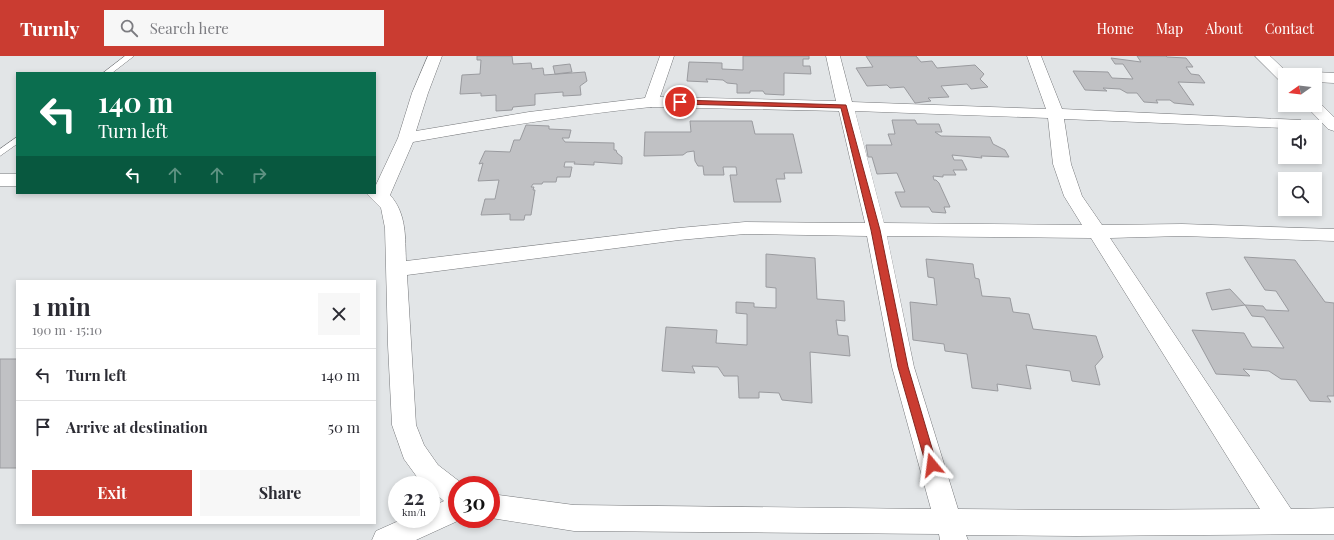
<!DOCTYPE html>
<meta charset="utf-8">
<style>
:root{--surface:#fff;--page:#f7f7f7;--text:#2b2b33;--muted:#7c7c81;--line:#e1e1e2;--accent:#ca3c31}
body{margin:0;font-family:"Playfair Display",serif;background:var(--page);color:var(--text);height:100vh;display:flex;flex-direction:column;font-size:15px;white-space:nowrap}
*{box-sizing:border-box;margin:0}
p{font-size:13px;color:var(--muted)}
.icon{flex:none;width:22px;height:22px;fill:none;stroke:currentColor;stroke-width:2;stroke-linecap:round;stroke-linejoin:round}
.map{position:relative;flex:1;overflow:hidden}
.panel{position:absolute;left:16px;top:224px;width:360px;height:244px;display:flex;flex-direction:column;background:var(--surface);border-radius:0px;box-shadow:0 2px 6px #0003}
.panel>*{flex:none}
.guide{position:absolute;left:16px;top:16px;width:360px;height:122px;border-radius:0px;box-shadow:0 2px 6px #0003;background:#0b6e4f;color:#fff;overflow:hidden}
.needle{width:26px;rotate:256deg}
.controls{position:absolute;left:1278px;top:12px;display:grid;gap:8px}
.controls a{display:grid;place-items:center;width:44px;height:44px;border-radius:0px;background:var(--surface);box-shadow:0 2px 6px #0003;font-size:20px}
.speed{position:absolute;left:388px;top:420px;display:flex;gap:8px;font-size:20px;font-weight:700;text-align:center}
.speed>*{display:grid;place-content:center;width:52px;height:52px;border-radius:50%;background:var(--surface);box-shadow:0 2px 6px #0003;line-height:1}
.speed small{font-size:10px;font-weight:400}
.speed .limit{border:6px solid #d22;background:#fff;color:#111}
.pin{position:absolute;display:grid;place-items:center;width:34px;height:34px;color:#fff;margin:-17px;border:2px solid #fff;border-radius:50%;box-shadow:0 1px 4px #0007}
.me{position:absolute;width:44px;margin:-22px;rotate:344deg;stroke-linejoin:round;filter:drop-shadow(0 0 3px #0008)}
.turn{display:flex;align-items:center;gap:14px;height:84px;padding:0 16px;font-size:18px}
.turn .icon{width:52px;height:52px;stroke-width:2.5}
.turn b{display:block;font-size:28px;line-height:34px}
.lanes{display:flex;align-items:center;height:38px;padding:0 16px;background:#0003;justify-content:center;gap:20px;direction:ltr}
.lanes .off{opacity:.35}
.round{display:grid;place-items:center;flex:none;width:42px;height:42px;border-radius:0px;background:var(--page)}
.head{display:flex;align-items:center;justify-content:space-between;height:68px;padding:0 16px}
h1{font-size:24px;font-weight:700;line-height:30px}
.button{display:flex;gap:8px;margin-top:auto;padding:8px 16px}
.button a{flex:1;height:46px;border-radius:0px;background:var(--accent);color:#fff;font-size:16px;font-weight:700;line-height:46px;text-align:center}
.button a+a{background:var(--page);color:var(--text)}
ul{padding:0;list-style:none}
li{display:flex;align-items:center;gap:12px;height:52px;padding:0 16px;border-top:1px solid var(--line)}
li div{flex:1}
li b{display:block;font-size:15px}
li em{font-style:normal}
header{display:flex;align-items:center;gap:24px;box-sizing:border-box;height:56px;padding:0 20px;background:var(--accent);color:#fff}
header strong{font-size:19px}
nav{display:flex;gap:22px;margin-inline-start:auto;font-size:14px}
.search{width:280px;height:36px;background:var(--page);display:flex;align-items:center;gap:10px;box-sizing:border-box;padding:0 14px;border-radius:0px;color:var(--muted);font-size:15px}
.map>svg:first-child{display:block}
.building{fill:#c0c1c4;stroke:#9a9b9f}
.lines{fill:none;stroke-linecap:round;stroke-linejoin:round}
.service-casing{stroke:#76787b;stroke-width:1}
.minor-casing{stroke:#76787b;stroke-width:1}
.service{fill:#fff;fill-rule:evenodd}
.minor{fill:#fff;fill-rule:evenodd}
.route{fill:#ca3c31;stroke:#832720}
</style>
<header>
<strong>Turnly</strong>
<div class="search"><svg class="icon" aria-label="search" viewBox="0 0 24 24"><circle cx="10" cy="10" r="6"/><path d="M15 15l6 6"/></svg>Search here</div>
<nav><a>Home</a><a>Map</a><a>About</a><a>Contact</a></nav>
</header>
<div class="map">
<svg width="1334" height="484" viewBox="0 0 1334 484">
<rect width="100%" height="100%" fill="#e2e5e7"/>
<!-- building -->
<g class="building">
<polygon points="477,0 512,0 513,8 531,7 532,13 543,12 544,19 585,16 587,25 580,30 581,39 563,40 563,36 535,38 535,49 513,51 512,54 496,55 496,39 481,40 481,37 460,38 462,19 480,18 481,4 477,4"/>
<polygon points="743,0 809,0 809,3 803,3 803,10 810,10 811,18 784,17 784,39 765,38 763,35 750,35 750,37 737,37 737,28 727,27 723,24 706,23 708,26 687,25 689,6 722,7 722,13 743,14"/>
<polygon points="866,0 916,0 921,6 932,5 937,12 975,9 984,18 980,23 988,31 971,33 967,28 941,30 949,41 928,42 931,45 915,47 904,31 890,32 887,29 867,30 856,12 873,11"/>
<polygon points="1137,0 1166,0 1167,1 1186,2 1193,11 1186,11 1191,18 1199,19 1205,27 1178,26 1194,49 1174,47 1170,44 1156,44 1158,47 1144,46 1137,37 1127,37 1120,33 1103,32 1107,35 1085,34 1073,15 1108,16 1112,22 1133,23 1123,8 1115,8 1111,2 1141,6"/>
<polygon points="570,8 572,16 555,18 553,10"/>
<polygon points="892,64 915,64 917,68 939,68 942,76 935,76 941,80 990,81 993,88 1005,94 1009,101 981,100 982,102 952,99 954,104 962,104 967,114 953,114 956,119 943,119 943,121 933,120 934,124 936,124 939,127 950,151 944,151 946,157 932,156 929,151 901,151 895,136 905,136 897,117 877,118 872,101 868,101 866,89 892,89 888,78 895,78"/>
<polygon points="690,65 752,65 755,78 793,78 802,117 784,117 785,123 776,123 781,146 734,146 730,119 737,119 736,111 723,111 724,119 704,119 703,110 698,110 695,105 694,95 687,96 683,99 644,100 645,76 691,76"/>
<polygon points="526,69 549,70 549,73 571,74 569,82 562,82 565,86 614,87 614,94 616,94 617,97 622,101 622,108 594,106 594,109 574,108 575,106 565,106 564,111 572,111 570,121 557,121 556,126 543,126 542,128 533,128 531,131 534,131 533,134 535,134 531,159 525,159 524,164 510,164 510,158 481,159 485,143 495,143 499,124 478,125 483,107 479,108 485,95 510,96 514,84 520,84"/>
<polygon points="766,198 815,202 817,243 844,245 845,265 836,264 838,279 848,280 850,300 810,296 812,347 782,344 779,337 759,336 759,342 739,342 738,320 724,320 718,311 692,310 695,317 662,315 666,271 717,274 716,287 747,289 747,258 736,257 736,246 754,247 754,251 776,252 776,232 766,231"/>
<polygon points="1244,201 1295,204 1325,246 1334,247 1334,340 1327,340 1331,346 1310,345 1296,324 1281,323 1269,315 1243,313 1250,320 1216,318 1192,274 1244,277 1252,291 1284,292 1264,261 1252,260 1245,249 1263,250 1266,254 1289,255 1276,235 1265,234"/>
<polygon points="926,203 973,208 975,222 979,223 982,240 1010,242 1013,256 1029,258 1033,273 1096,280 1103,301 1095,310 1100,329 1072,325 1070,315 1026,309 1031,333 997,328 998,335 972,332 967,298 945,295 944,288 913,284 910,246 937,249 934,222 928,221"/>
<polygon points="1230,233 1245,249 1212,254 1206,237"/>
<rect x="0" y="303" width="17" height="109"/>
</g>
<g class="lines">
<defs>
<g id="service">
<polygon points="125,0 134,0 112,17 103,17"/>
<polygon points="17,81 17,88 0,100 0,93"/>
</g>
<g id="minor">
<path d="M428,0H442L428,37L416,75L529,56L645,42L660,0H674L660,41L836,45L826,0H840L852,46L1046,53L1027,0H1041L1062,53L1301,64L1303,67L1301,70L1285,72L1064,63L1071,108L1082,140L1102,169L1182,168L1334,173V185L1182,180L1110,182L1291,453L1334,452V478L1076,480L966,479L968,484H940L939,478L574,475L491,462V438L574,449L931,453L892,311L867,180L745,178L679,184L407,219L416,369L424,389L438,409L464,429H457V463H462L416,484H372L376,475L403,463H431V451L444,445L431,434V429H425L420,425L404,403L392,369L388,289L385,172L381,152L366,137H375V131L398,82L412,37ZM651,51L839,55L865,167L745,166L679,172L406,205C405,182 407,158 390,139L413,86C492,72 571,59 651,51ZM855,55L1048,62L1053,108L1064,140L1082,169L884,167ZM887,180L1091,182L1260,453L1076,454L958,453L914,311Z"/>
<polygon points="1255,0 1270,0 1290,19 1285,19 1285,27 1280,25"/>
<polygon points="1315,16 1334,17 1334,27 1315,26 1315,19 1309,19"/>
<polygon points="1315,45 1319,46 1334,61 1334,75 1328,73 1305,49 1315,49"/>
<rect x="0" y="118" width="17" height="12"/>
</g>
</defs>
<!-- service casing -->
<use href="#service" class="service-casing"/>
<!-- minor casing -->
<use href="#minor" class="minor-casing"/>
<!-- service -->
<use href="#service" class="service"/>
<!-- minor -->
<use href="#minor" class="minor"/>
</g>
<!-- route -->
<polygon class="route" points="680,44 846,49 880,174 908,311 937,409 935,412 932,414 928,412 926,409 898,311 871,174 841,52 678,48 678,45"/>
</svg>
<div class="controls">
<a><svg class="needle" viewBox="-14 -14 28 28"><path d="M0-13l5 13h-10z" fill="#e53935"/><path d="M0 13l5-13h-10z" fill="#7c7c81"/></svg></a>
<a><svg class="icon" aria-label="sound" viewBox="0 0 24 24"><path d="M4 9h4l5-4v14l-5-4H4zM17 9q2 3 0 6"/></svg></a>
<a><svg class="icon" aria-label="search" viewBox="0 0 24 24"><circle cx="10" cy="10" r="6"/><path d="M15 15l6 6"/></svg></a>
</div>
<div class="speed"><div>22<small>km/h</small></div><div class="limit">30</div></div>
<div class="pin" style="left:680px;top:46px;background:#d93025"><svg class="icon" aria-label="arrive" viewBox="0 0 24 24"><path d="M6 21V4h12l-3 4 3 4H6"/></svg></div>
<svg class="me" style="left:932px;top:409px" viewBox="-20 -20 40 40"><path d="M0-17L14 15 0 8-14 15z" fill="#ca3c31" stroke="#fff" stroke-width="4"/></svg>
<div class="guide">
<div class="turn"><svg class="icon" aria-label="left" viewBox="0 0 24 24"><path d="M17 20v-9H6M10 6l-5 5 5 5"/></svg><div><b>140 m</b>Turn left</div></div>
<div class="lanes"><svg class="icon" aria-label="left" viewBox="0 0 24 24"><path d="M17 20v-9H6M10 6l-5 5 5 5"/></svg><svg class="icon off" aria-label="ahead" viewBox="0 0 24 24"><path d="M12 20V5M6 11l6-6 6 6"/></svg><svg class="icon off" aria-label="ahead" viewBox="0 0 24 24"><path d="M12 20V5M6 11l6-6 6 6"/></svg><svg class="icon off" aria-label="right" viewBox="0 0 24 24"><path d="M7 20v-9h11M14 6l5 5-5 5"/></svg></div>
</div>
<section class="panel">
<div class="head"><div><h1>1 min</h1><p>190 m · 15:10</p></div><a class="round"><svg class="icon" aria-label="close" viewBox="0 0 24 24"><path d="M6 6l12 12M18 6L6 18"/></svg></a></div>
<ul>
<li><svg class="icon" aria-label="left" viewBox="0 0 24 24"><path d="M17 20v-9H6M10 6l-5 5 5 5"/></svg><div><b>Turn left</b></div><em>140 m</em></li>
<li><svg class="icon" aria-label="arrive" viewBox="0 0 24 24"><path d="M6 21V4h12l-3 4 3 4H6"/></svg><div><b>Arrive at destination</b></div><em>50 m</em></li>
</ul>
<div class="button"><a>Exit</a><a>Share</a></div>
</section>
</div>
